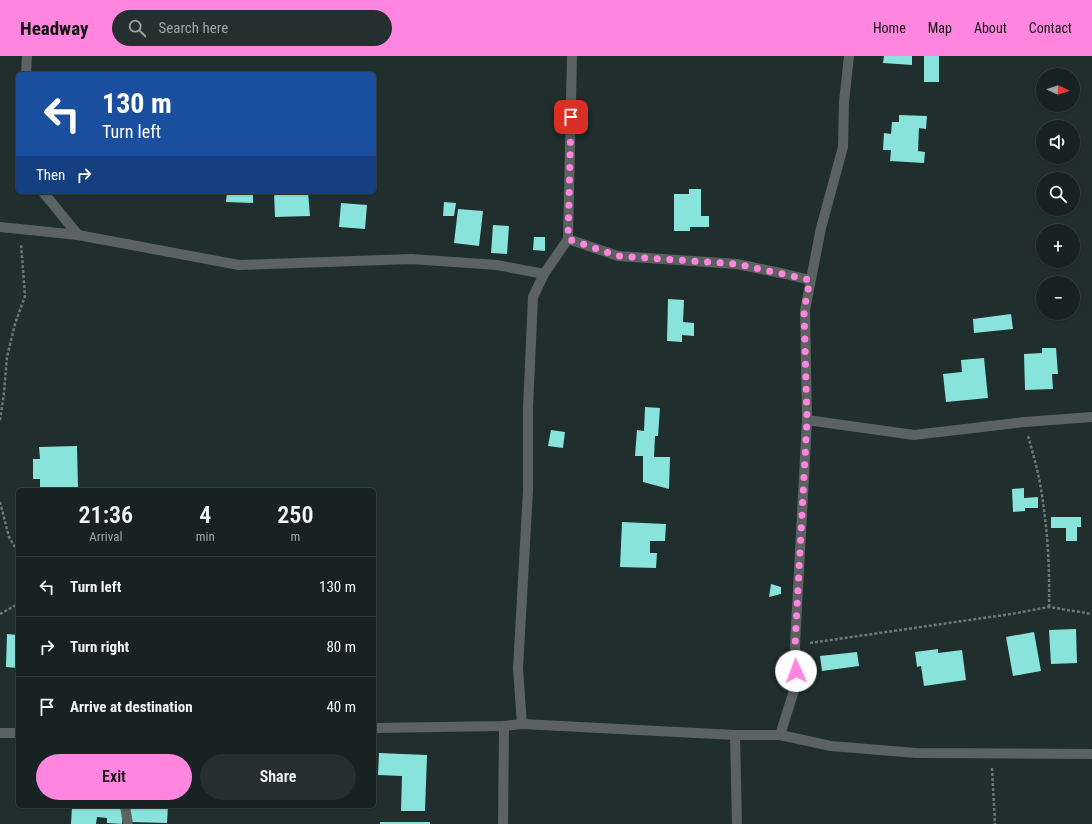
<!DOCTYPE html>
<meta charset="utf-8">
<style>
:root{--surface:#182222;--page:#252f2f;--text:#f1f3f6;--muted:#9fa4a5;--line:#363f40;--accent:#ff85df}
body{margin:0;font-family:"Roboto Condensed",sans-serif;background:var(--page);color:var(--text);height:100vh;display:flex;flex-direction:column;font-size:15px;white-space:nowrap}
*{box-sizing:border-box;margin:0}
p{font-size:13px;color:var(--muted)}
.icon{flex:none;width:22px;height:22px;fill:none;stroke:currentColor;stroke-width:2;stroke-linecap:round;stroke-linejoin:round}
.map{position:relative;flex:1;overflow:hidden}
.details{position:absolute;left:16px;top:432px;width:360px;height:320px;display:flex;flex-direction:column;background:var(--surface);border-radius:6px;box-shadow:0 1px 3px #0004,0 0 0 1px var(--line)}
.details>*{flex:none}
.hud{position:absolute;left:16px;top:16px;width:360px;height:122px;border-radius:6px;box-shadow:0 1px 3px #0004,0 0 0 1px var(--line);background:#1a4fa0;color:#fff;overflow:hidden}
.needle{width:26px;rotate:93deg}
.tools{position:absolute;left:1036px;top:12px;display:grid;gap:8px}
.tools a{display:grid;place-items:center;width:44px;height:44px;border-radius:50%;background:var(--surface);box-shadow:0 1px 3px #0004,0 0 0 1px var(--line);font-size:20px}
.pin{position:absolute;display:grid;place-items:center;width:34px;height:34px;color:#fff;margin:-17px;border-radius:8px;box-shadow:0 2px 6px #0006}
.me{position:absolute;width:44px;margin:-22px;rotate:358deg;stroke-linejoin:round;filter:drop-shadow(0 0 3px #0008)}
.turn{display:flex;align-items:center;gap:14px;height:84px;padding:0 20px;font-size:18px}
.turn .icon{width:52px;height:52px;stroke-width:2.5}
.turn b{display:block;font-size:28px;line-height:34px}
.then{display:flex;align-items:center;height:38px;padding:0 20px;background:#0003;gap:8px;font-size:15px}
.eta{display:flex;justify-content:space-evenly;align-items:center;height:68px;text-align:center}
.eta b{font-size:24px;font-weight:600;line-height:28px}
.button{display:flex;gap:8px;margin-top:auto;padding:8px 20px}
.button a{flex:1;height:46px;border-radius:24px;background:var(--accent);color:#111;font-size:16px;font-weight:600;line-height:46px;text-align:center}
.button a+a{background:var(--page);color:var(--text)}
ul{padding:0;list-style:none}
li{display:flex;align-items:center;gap:12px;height:60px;padding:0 20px;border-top:1px solid var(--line)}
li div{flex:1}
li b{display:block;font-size:15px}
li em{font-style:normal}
header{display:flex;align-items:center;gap:24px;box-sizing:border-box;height:56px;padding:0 20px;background:var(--accent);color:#111}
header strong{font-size:19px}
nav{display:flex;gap:22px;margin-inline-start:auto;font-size:14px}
.search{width:280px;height:36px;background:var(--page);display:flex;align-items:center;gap:10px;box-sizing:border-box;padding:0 14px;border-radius:22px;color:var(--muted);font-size:15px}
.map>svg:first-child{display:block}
.building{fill:#88e3da}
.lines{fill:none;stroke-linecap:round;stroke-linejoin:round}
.path{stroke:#6c7877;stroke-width:2.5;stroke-dasharray:3 2;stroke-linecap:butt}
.minor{stroke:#5b6261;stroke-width:10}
.route{stroke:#ff85df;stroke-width:7;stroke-dasharray:0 12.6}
</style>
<header>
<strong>Headway</strong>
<div class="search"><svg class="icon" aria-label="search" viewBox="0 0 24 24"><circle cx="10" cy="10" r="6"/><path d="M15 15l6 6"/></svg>Search here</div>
<nav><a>Home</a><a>Map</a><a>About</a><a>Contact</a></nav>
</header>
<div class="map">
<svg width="1092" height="768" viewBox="0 0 1092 768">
<rect width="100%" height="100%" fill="#202e2d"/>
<!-- building -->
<g class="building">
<polygon points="884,0 912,0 912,9 883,7"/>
<rect x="924" y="0" width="15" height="26"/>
<polygon points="899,59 927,60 926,73 919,72 918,95 925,96 924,107 890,105 891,94 883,94 884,77 891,78 892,66 899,66"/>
<polygon points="689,133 701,133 701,160 709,160 709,171 690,171 690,175 674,175 674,138 689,138"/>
<polygon points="227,136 253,136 253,147 226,146"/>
<polygon points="274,136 308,136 310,160 275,161"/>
<polygon points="444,146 456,147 454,160 443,160"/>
<polygon points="341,147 367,149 365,173 339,171"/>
<polygon points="458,153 483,155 479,190 454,187"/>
<polygon points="493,169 509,170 507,198 491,197"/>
<polygon points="534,181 545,181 545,195 533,194"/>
<polygon points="668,243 684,244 683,266 694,267 694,280 682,279 682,286 667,285"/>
<polygon points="1011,258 1013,273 974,277 973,263"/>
<polygon points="1042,292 1056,292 1058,318 1052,318 1053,333 1025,334 1024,298 1042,297"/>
<polygon points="984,302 988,342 946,346 943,318 962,316 961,304"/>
<polygon points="645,351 660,352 658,380 655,380 654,401 670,401 669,433 643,426 643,400 635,400 637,374 644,375"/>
<polygon points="551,374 565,376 563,392 548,390"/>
<polygon points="77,390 78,431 74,431 75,434 55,434 55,432 40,432 40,423 33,423 33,403 40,403 39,391"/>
<polygon points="1024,432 1024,442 1038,441 1038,452 1025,452 1025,455 1013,456 1012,433"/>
<polygon points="1051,461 1081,461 1081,471 1077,471 1077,485 1066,485 1066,472 1051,472"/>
<polygon points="622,466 666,468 665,485 650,485 650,497 657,497 656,512 620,511"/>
<polygon points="771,528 781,531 781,538 769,541"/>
<polygon points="1076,573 1077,607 1051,608 1049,574"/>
<polygon points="1034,576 1041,615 1013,620 1006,581"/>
<polygon points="7,578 18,579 18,612 6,611"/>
<polygon points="938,593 938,597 962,594 966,624 924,630 921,610 917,611 915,596"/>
<polygon points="857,596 859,610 822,615 820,600"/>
<polygon points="379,697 427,699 425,755 401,755 402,720 378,719"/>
<polygon points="72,750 123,750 122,768 107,767 107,762 97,761 96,768 71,768"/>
<polygon points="130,750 168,750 167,767 130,766"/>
<rect x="380" y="766" width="50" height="2"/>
</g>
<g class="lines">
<!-- path -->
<g class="path">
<polyline points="0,364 4,337 7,301 15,268 25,240 21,188"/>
<path d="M1028,380C1032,394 1036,408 1039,422C1047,464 1050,508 1049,551"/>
<polyline points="0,446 9,481 18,496"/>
<polyline points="0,558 18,548"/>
<polyline points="810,587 1011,558 1049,551 1092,558"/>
<polyline points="992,712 995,768"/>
</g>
<!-- minor -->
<g class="minor">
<polyline points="572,0 568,183 618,200 737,208 785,218 810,224"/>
<polyline points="26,18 27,0"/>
<polyline points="43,136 78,179"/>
<polyline points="0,171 78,179 239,209 411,203 497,209 544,218"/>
<polyline points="807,364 914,379 1025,366 1092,361"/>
<polyline points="522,668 518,613 528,434 528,352 533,241 544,218 568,183"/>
<polyline points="374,672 504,670 522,668 735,679 780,679 831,690 916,697 1092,698"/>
<polyline points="0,677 18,677"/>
<polyline points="735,679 737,768"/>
<polyline points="780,679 796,628 795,589 807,364 805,254 821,172 843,91 844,46 849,0"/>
<polyline points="125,750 128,768"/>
<polyline points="503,768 504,670"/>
</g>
</g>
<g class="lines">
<!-- route -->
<polyline class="route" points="571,61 568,183 618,200 737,208 810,224 804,254 807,364 795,589 796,615"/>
</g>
</svg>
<div class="tools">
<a><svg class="needle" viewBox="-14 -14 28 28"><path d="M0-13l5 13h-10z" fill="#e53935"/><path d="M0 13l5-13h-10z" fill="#9fa4a5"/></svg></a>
<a><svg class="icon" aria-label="sound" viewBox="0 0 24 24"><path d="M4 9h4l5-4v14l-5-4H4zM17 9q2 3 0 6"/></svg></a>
<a><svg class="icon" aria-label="search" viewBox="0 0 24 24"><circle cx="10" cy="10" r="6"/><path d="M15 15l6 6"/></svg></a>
<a>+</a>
<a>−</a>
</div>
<div class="pin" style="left:571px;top:61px;background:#d93025"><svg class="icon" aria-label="arrive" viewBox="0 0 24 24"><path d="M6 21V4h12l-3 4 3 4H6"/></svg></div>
<svg class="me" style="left:796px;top:615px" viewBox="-20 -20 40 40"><circle r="19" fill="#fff"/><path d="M0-13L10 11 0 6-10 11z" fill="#ff85df"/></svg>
<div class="hud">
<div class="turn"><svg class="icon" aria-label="left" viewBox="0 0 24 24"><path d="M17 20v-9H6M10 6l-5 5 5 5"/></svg><div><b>130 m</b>Turn left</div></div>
<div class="then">Then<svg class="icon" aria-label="right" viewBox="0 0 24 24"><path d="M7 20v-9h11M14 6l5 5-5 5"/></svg></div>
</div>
<section class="details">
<div class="eta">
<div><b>21:36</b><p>Arrival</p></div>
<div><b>4</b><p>min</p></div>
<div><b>250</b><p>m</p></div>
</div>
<ul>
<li><svg class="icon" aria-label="left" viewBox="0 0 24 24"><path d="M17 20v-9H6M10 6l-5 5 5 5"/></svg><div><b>Turn left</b></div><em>130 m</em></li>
<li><svg class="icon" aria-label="right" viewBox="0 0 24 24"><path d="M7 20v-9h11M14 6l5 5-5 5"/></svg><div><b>Turn right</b></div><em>80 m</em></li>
<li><svg class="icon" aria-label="arrive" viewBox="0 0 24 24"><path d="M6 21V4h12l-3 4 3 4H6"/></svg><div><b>Arrive at destination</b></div><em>40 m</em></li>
</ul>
<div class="button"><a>Exit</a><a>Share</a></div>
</section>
</div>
